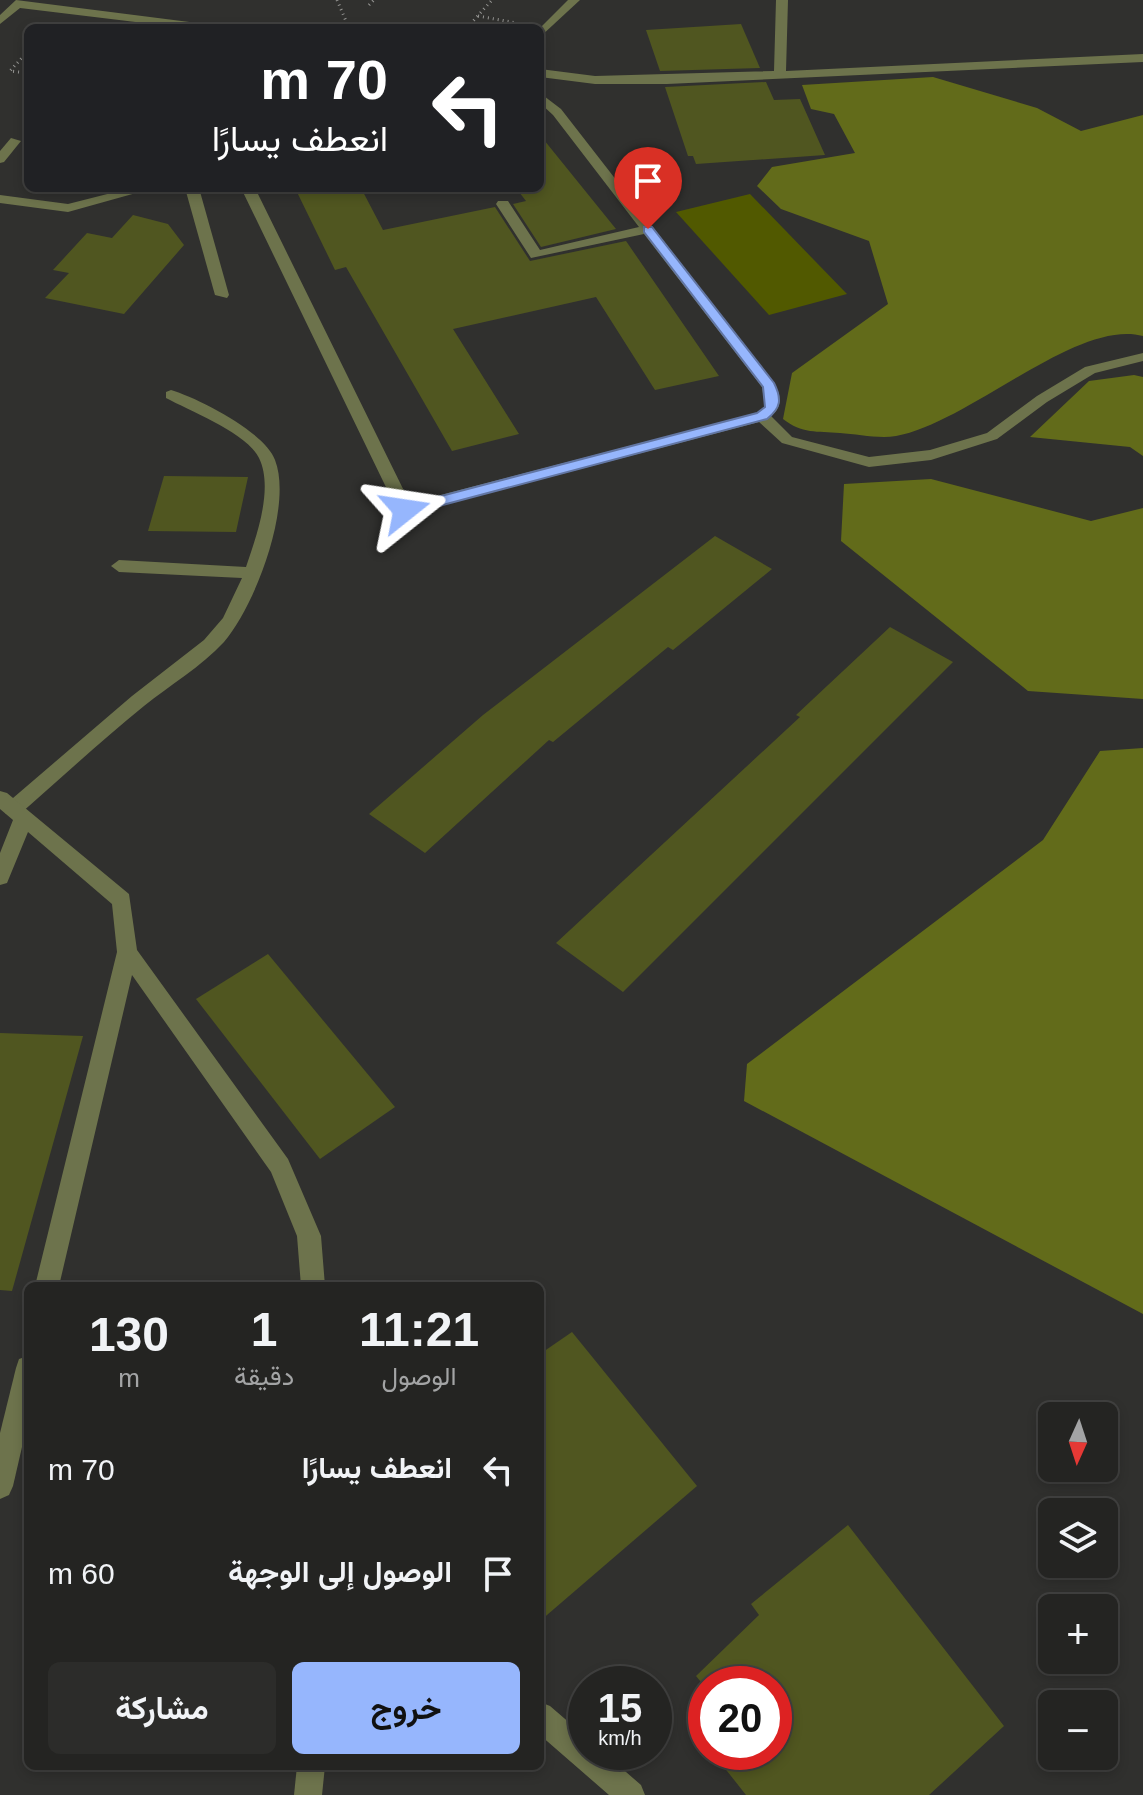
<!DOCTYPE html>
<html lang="ar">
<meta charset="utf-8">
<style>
:root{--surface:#242422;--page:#2c2c2a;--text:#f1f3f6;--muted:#a3a4a5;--line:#414140;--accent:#96b6fd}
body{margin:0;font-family:Helvetica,Vazirmatn,sans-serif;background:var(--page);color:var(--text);direction:rtl;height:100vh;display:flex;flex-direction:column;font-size:30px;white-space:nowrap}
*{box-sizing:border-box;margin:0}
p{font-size:26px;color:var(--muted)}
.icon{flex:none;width:44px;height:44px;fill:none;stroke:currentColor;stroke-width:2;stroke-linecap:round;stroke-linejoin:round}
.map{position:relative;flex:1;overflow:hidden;direction:ltr}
.sheet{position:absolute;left:24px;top:1282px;width:520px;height:488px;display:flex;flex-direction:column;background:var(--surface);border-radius:12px;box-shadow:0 4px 12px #0003,0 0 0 2px var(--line);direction:rtl}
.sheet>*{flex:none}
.hud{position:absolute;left:24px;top:24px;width:520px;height:168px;border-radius:12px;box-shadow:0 4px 12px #0003,0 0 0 2px var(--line);direction:rtl;background:#202124;color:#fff;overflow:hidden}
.needle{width:52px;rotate:183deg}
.controls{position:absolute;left:1038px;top:1402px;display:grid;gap:16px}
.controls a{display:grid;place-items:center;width:80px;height:80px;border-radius:12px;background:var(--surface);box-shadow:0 4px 12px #0003,0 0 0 2px var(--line);font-size:40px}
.speed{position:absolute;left:568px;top:1666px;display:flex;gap:16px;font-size:40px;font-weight:700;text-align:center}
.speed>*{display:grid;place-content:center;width:104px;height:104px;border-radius:50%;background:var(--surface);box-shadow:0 4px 12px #0003,0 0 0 2px var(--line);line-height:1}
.speed small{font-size:20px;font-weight:400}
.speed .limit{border:12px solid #d22;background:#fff;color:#111}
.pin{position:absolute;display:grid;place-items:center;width:68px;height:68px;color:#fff;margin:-82px -34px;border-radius:50% 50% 50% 0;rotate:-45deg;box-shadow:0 0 8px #0007}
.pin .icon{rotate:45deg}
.me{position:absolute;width:88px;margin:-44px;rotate:75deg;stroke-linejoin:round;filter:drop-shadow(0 0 6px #0008)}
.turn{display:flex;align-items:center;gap:28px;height:168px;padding:0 24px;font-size:36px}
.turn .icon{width:104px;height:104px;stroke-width:2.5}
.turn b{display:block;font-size:56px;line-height:68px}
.eta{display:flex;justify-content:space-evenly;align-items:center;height:136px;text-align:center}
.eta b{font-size:48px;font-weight:700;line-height:56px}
.action{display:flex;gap:16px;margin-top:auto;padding:16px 24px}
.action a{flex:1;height:92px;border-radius:12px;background:var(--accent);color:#111;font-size:32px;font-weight:700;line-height:92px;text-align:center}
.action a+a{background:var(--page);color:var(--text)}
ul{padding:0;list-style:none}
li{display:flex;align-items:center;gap:24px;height:104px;padding:0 24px}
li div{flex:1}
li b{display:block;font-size:30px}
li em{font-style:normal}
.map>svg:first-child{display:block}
.green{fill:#515900}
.forest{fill:#626b1a}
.building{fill:#505620}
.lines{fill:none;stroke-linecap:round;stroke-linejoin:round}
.path{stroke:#969694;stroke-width:3;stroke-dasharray:1 4;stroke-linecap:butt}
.service{fill:#6d734c;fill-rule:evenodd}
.minor{fill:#6d734c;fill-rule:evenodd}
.route{fill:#96b6fd;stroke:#6276a4;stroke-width:2}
</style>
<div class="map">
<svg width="1143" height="1795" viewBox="0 0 1143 1795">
<rect width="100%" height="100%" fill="#30302e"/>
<!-- green -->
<polygon class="green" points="750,194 847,294 769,315 676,212"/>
<!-- forest -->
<g class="forest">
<path d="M933,77L1037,108L1081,131L1143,115V336C1077,318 969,423 896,436C879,439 857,434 840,433C817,431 802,434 783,419L792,373L888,304L869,241L781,209L757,186L772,167L855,153L834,114L811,109L802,85Z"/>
<polygon points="1134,375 1143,377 1143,456 1130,447 1030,437 1089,381"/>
<polygon points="931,479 1091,521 1143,508 1143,699 1028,691 841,541 844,484"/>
<polygon points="1143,748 1143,1314 744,1101 747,1064 1043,840 1100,751"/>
</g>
<!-- building -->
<g class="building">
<polygon points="741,24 760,68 660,71 646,30"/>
<polygon points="766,82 774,100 800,99 825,155 696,164 693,156 688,156 665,87"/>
<polygon points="540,135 616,229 541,247 513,204 526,201 516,188 540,188"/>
<polygon points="295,188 361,188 383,230 495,207 530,261 626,241 719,376 655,390 596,297 453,329 519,434 452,451 346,267 335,270"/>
<polygon points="133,215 168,224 184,245 124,314 45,298 69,273 53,270 87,233 112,238"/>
<polygon points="164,476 248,477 236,532 148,531"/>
<polygon points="715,536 772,569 673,650 668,647 553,742 549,740 425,853 369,814 483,715"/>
<polygon points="890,627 953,662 623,992 556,943 800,717 796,715"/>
<polygon points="268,954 395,1107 320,1159 196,999"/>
<polygon points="0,1033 83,1036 12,1291 0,1290"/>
<polygon points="572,1332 697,1486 540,1621 540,1354"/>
<polygon points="848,1525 1004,1726 929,1795 746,1795 712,1752 774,1752 774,1684 706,1684 706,1688 696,1676 759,1615 751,1604"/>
</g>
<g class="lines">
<!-- path -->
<g class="path">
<polyline points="337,0 349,28"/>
<polyline points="369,5 374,0"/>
<polyline points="478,16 517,23"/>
<polyline points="467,28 492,0"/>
<polyline points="28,51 10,71 28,73"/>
</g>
<!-- service -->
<g class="service">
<polygon points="16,0 213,25 219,28 185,28 20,8 0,24 0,15"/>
<polygon points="568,0 580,0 540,37 540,28"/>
<polygon points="776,0 788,0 786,71 1143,54 1143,62 667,84 595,84 540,77 540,69 595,76 774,71"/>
<path d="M540,93L561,109L774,383C781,395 783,407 771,416L792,437L869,457L930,450L987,433L1037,396L1085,367L1143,353V361L1095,373L1047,402L997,439L931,460L869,467L782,443L759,422L405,515L399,514L241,188H255L410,503L757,413L765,406L762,387L644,234L531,258L496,204L498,201H508L540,250L639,227L553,115L540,103Z"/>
<polygon points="11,138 21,141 4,162 0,163 0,151"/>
<polygon points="131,188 154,188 68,212 0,203 0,195 68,204"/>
<polygon points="185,188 199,188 229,295 227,298 215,295"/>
<path d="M171,390C198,398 265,432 275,460C293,506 255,606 224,642C201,667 170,685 144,706C101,741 61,778 20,814H6L3,809L6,804L132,696L204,640L223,618L242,578L119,572L111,566L119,560L246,567C256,537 274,489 259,458C247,433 190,411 166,398V392Z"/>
</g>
<!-- minor -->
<g class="minor">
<polygon points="0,791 7,793 129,894 137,950 288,1159 321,1236 325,1286 301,1286 297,1236 271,1172 132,975 59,1286 35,1286 117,952 112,904 28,832 7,883 0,885 0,853 13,820 0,809"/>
<polygon points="28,1356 28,1421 13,1486 9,1495 0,1499 0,1433 16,1368 19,1359"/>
<polygon points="540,1702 550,1706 586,1737 586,1752 603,1752 641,1785 645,1795 609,1795 540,1735"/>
<polygon points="297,1766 325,1766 322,1795 294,1795"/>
</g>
</g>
<!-- route -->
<path class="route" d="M644,227H652L774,383C782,399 781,408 767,419L405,515L399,513V507L757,413L765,407L763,387L644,232Z"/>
</svg>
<div class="controls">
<a><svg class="needle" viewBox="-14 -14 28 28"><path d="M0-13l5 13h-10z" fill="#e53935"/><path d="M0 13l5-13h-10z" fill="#a3a4a5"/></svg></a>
<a><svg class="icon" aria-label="layers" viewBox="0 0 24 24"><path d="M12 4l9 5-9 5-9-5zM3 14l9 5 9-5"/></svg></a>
<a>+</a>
<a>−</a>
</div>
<div class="speed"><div>15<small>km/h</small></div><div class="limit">20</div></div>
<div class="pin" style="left:648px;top:229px;background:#d93025"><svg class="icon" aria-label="arrive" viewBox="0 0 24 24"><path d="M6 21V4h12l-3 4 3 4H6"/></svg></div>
<svg class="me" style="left:405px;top:510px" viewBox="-20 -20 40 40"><path d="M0-17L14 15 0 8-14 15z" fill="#96b6fd" stroke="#fff" stroke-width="4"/></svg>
<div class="hud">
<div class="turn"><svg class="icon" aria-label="left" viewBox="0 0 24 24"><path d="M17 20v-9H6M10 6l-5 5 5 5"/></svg><div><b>70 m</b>انعطف يسارًا</div></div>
</div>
<section class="sheet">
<div class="eta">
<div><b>11:21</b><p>الوصول</p></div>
<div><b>1</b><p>دقيقة</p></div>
<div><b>130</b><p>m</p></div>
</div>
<ul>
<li><svg class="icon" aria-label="left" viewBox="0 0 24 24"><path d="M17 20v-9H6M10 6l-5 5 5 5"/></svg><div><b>انعطف يسارًا</b></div><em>70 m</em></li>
<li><svg class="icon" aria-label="arrive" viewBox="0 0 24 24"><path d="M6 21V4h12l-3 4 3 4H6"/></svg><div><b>الوصول إلى الوجهة</b></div><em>60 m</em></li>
</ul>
<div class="action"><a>خروج</a><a>مشاركة</a></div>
</section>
</div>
